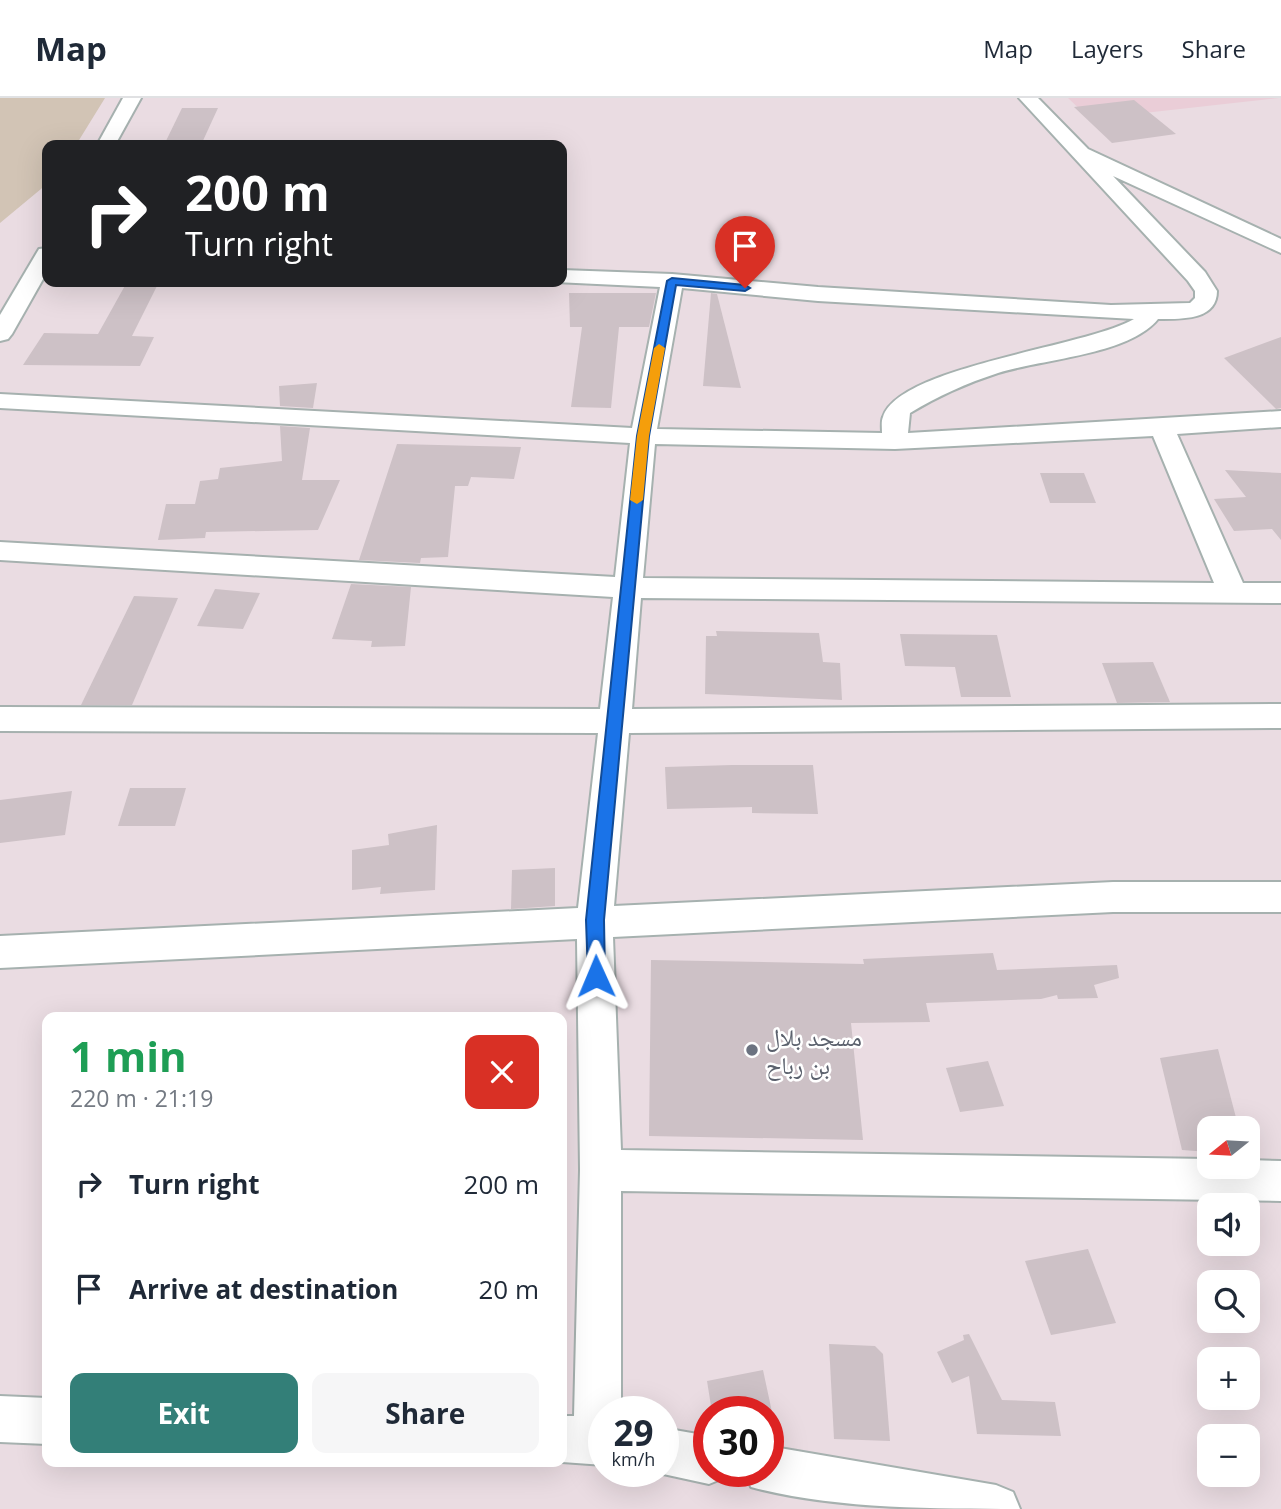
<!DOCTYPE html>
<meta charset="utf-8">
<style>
:root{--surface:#fff;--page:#f6f6f7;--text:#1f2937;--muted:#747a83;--line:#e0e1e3;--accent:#337f78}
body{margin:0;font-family:"Open Sans","Noto Naskh Arabic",sans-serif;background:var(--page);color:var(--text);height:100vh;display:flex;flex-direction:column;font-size:26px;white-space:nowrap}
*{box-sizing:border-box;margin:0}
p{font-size:23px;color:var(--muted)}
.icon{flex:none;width:38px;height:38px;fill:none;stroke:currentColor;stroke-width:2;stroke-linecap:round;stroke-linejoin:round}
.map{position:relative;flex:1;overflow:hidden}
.details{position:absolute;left:42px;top:914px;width:525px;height:455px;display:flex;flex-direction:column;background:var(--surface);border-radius:14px;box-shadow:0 7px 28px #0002}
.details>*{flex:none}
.top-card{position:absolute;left:42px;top:42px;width:525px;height:147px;border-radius:14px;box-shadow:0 7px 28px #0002;background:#202124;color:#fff;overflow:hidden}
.needle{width:46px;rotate:252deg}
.tools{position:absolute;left:1197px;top:1018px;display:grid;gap:14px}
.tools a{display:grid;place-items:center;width:63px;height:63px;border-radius:14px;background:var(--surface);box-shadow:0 7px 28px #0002;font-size:35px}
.speed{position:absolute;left:588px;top:1298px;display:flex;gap:14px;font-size:35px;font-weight:700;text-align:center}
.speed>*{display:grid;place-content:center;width:91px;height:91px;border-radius:50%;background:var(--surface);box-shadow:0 7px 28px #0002;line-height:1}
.speed small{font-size:18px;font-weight:400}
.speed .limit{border:10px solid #d22;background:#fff;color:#111}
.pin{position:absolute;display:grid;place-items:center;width:60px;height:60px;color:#fff;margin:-72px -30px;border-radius:50% 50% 50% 0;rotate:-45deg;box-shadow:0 0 7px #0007}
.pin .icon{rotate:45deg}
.me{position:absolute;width:77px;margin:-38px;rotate:359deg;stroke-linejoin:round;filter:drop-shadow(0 0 5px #0008)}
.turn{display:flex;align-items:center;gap:24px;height:147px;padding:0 28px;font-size:32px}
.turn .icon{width:91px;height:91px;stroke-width:2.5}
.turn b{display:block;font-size:49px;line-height:60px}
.round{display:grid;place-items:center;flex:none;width:74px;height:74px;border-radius:14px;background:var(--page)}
.summary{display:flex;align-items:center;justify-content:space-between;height:119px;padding:0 28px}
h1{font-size:42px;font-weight:700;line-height:52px;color:#1e9e55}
.primary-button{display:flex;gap:14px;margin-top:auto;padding:14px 28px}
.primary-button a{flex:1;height:80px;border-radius:14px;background:var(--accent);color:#fff;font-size:28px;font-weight:700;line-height:80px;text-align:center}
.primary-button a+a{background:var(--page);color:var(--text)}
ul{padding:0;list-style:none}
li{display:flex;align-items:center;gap:21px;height:105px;padding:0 28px}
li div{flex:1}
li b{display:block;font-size:26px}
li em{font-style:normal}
header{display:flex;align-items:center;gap:42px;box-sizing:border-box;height:98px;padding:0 35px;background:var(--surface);border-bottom:2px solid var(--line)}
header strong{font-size:33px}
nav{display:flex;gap:38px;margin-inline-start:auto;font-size:24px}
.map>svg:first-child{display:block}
.education{fill:#eacdd7}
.cemetery{fill:#d2c4b5}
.building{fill:#cdc1c6}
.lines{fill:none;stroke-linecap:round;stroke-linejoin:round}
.street-casing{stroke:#a6b1af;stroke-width:4}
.street{fill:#fff;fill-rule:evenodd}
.route{fill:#1a73e8;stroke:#114b97;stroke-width:2}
.slow{fill:#f59e0b}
.worship-dot{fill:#6b7280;stroke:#fff;stroke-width:2.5}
.labels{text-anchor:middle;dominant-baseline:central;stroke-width:5;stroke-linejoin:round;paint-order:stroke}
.worship-label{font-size:24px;fill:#5b616d;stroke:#fff;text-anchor:start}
</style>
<header>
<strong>Map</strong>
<nav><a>Map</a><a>Layers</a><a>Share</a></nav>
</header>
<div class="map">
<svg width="1281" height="1411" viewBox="0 0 1281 1411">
<rect width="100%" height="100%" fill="#eadce2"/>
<!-- education -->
<polygon class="education" points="1068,0 1279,0 1090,21"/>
<!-- cemetery -->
<polygon class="cemetery" points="0,0 105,0 76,47 47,47 47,86 0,125"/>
<!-- building -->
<g class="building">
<polygon points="1134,2 1176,36 1112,45 1074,9"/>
<polygon points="182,10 218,10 201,47 164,47"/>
<polygon points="127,184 159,184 132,238 154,239 140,268 23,267 44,235 98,236"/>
<polygon points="569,195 656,195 649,229 619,229 611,310 571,309 582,229 570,229"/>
<polygon points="711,195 717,196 741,290 703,288"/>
<polygon points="1281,239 1281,310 1276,311 1224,260"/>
<polygon points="317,285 313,310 280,308 279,288"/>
<polygon points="280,328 310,330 302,382 340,382 318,432 206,434 205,440 158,442 166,406 195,406 200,383 218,381 220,370 282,363"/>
<polygon points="397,346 521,349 514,381 471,379 468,388 455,388 448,459 421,460 420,465 359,462"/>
<polygon points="1225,372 1281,375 1281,442 1272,431 1234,433 1214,401 1246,399"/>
<polygon points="1040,375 1084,375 1096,405 1050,405"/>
<polygon points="351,486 411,489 405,548 371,549 372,543 332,541"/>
<polygon points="215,491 260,495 243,531 197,528"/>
<polygon points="134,498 178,500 132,607 81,607"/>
<polygon points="716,533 819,535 823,564 840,565 842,602 705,596 706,538 717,538"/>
<polygon points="900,536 997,537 1011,599 961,599 955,569 905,568"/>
<polygon points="1153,564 1170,604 1117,605 1102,565"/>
<polygon points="732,667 813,667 818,716 752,715 752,709 667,711 665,669"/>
<polygon points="130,690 186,690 175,728 118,728"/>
<polygon points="72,693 65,737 0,745 0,702"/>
<polygon points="437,727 435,792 380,796 381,789 352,792 352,752 389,747 388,736"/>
<polygon points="555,770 555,808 511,811 512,772"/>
<polygon points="993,855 997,872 1117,867 1119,880 1094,887 1098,900 1058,901 1057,897 1041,901 926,905 930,924 851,925 863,1042 649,1038 651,862 864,866 863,861"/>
<polygon points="1218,951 1239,1031 1209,1031 1209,1054 1182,1052 1160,960"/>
<polygon points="988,963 1004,1008 960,1014 946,970"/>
<polygon points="1088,1151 1116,1225 1051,1237 1025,1163"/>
<polygon points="969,1236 1002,1302 1055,1304 1061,1338 977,1336 969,1278 952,1285 937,1254 964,1242 963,1237"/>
<polygon points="829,1246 875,1248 883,1256 890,1343 834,1341"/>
<polygon points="763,1272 772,1314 712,1314 707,1283"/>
</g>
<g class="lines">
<defs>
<g id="street">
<polygon points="123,0 141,0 115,47 97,47"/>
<path d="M1019,0H1038L1088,51L1281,141V155L1113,78L1205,174L1217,193C1217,223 1180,221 1158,221C1129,257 1042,261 998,275C967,285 938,298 910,315L908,335L1281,313V329L1177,336L1243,485H1281V505L641,500L632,611L1281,606V630L629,635L614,808L1113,784H1281V814H1113L613,839L621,1052L1209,1061V1069H1248V1062L1281,1063V1103L621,1093V1314H604V1367L562,1364L559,1363H562V1318H574L580,1072L577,841L0,870V838L578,810L598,635L0,633V609L600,611L613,499L0,462V444L615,479L630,345L0,310V296L632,330L660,189L555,184H562V172L672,176L818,189L1111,207L1190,205L1195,200V193L1188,183ZM682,190L818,203L1134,221C1087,249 899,268 883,319C881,323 882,330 882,335L657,331ZM1153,338L1214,485L643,480L655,346L895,351Z"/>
<polygon points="47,150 47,174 12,236 8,241 0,243 0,217 39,151"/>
<polygon points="0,1298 47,1300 47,1346 0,1344"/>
<polygon points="663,1330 709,1338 709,1374 728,1374 726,1379 709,1386 654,1374 663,1374"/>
<path d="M768,1348L996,1387L1013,1394L1020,1411C935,1411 831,1411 751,1389L745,1374H768Z"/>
</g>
</defs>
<!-- street casing -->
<use href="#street" class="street-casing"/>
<!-- street -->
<use href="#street" class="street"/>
</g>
<!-- route -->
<polygon class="route" points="672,180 745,187 750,190 745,193 676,187 649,338 604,822 605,878 596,885 588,878 586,822 637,338 667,183"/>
<!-- slow -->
<polygon class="slow" points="659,246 665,250 649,338 643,402 637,406 630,402 637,338 654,250"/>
<!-- markers -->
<circle class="worship-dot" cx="752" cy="952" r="7"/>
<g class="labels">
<!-- worship labels -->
<g class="worship-label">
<text x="766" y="938">مسجد بلال<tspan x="766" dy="28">بن رباح</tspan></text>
</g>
</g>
</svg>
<div class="tools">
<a><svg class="needle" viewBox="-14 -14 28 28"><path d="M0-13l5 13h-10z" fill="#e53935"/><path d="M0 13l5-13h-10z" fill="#747a83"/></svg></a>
<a><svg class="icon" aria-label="sound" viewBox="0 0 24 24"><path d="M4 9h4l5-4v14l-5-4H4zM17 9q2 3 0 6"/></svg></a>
<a><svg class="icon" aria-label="search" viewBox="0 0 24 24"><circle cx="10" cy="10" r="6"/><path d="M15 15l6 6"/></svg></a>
<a>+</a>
<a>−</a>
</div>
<div class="speed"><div>29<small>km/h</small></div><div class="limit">30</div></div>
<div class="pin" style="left:745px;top:190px;background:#d93025"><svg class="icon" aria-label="arrive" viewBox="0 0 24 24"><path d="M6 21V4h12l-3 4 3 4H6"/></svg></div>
<svg class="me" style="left:596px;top:878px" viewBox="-20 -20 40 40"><path d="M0-17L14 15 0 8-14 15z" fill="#1a73e8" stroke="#fff" stroke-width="4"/></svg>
<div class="top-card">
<div class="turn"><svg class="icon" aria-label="right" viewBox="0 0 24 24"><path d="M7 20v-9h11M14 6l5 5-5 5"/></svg><div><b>200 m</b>Turn right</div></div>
</div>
<section class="details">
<div class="summary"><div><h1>1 min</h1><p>220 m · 21:19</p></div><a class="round" style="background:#d93025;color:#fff"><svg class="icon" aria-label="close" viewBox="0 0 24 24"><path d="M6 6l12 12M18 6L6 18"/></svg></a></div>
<ul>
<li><svg class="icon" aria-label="right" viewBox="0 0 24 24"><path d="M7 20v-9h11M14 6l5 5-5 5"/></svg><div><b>Turn right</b></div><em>200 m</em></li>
<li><svg class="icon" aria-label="arrive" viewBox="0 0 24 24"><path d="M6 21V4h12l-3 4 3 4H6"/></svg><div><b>Arrive at destination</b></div><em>20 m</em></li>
</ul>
<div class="primary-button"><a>Exit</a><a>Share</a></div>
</section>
</div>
